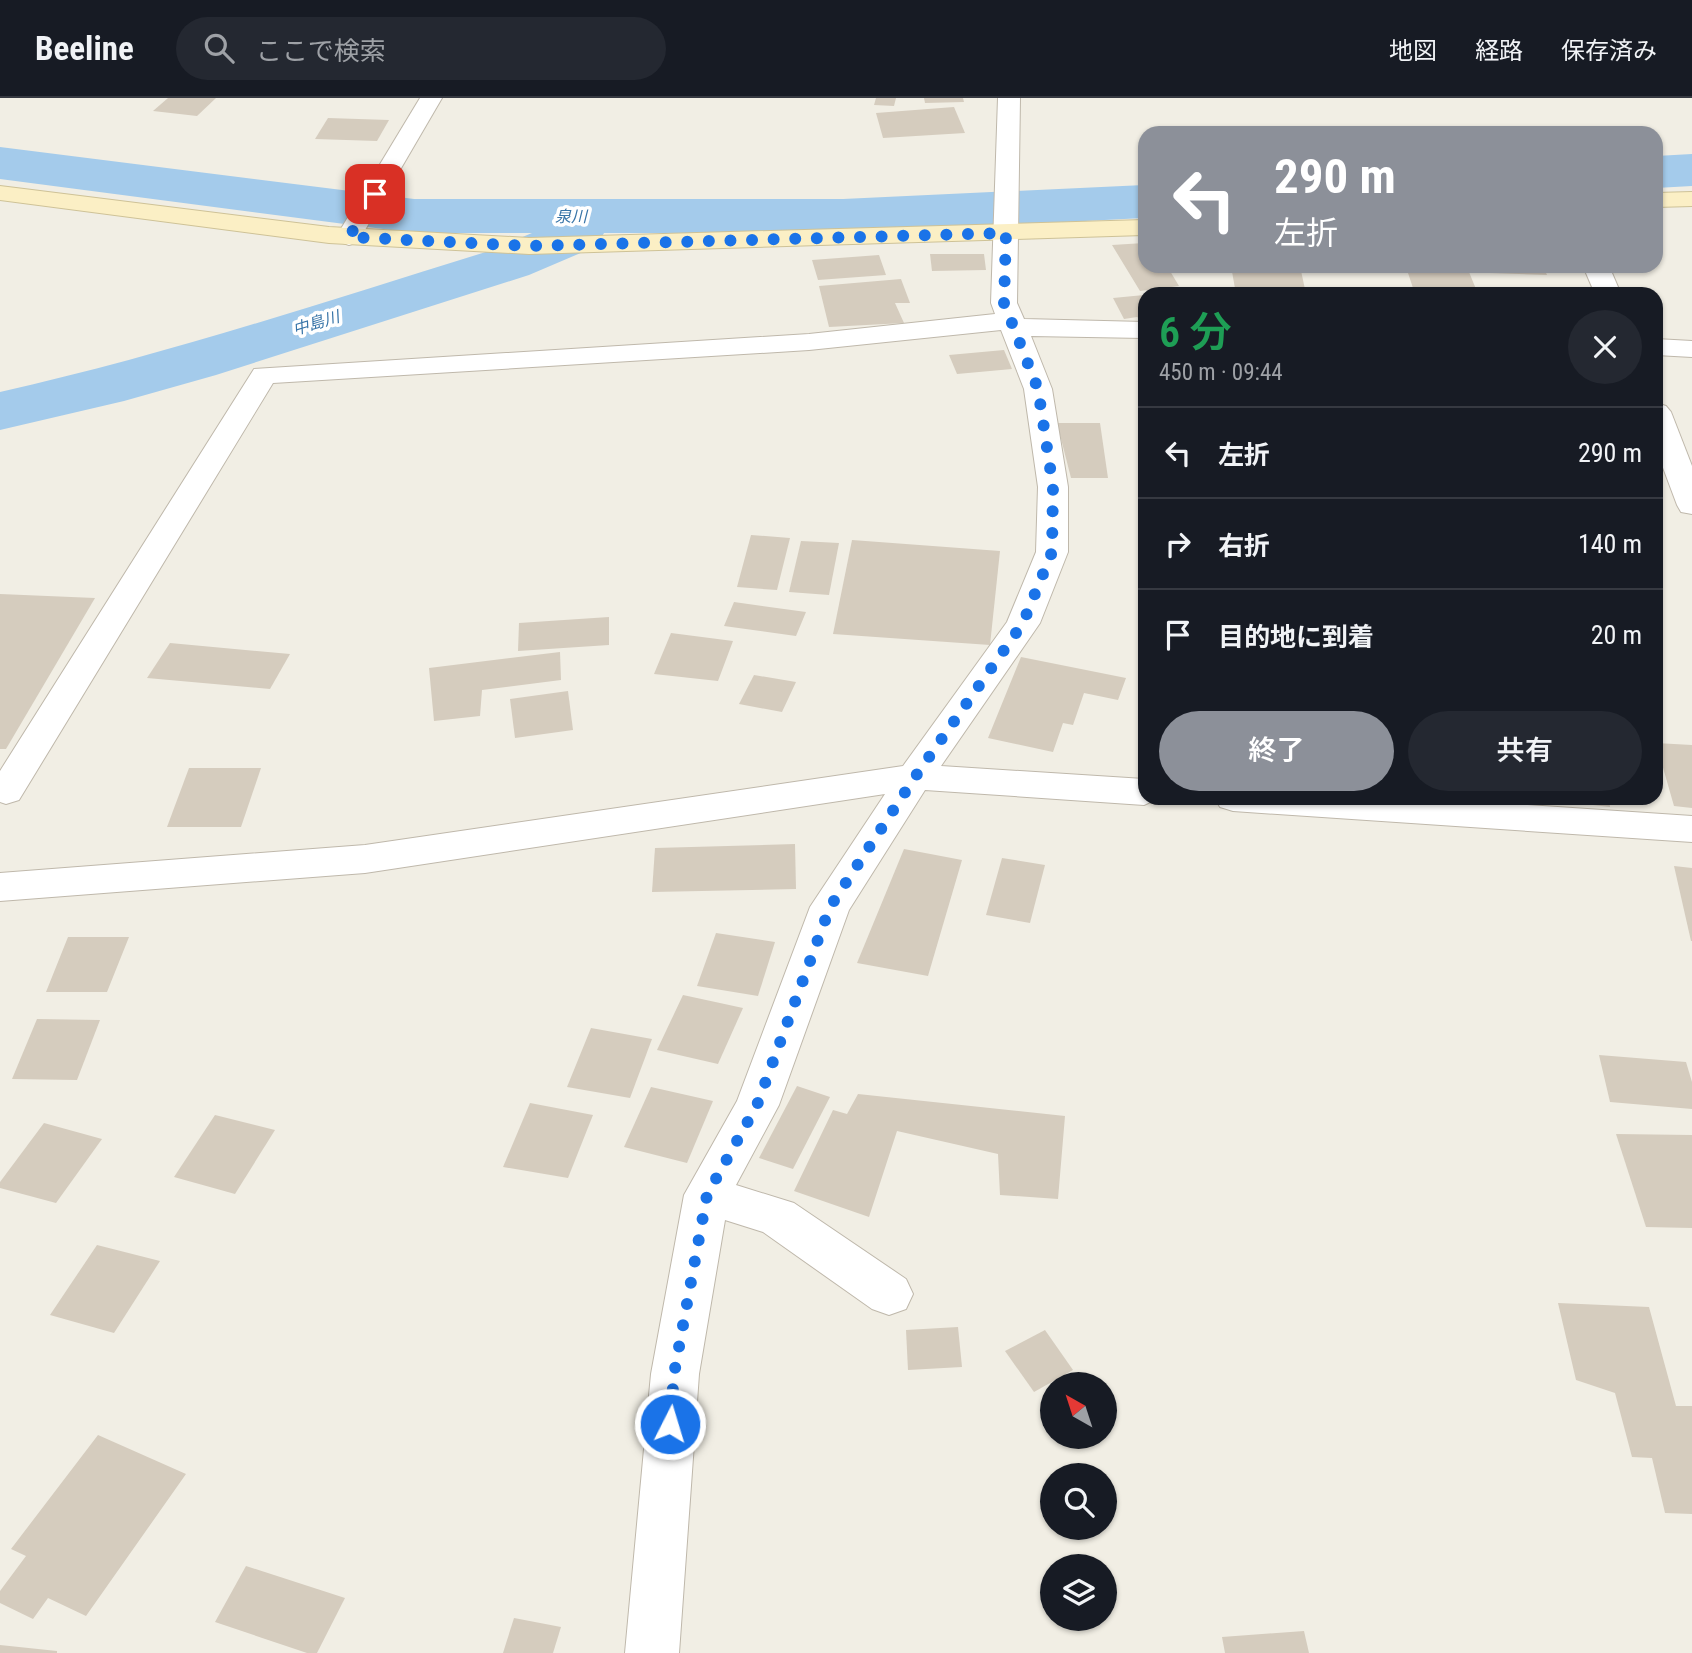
<!DOCTYPE html>
<html lang="ja">
<meta charset="utf-8">
<style>
:root{--surface:#171b24;--page:#242831;--text:#f1f3f6;--muted:#9ea1a6;--line:#363941;--accent:#8c9099}
body{margin:0;font-family:"Roboto Condensed","Noto Sans JP",sans-serif;background:var(--page);color:var(--text);height:100vh;display:flex;flex-direction:column;font-size:26px;white-space:nowrap}
*{box-sizing:border-box;margin:0}
p{font-size:23px;color:var(--muted)}
.icon{flex:none;width:38px;height:38px;fill:none;stroke:currentColor;stroke-width:2;stroke-linecap:round;stroke-linejoin:round}
.map{position:relative;flex:1;overflow:hidden}
.sheet{position:absolute;left:1138px;top:189px;width:525px;height:518px;display:flex;flex-direction:column;background:var(--surface);border-radius:21px;box-shadow:0 2px 5px #0004}
.sheet>*{flex:none}
.top-card{position:absolute;left:1138px;top:28px;width:525px;height:147px;border-radius:21px;box-shadow:0 2px 5px #0004;background:#8c9099;color:#fff;overflow:hidden}
.needle{width:46px;rotate:321deg}
.buttons{position:absolute;left:1040px;top:1274px;display:grid;gap:14px}
.buttons a{display:grid;place-items:center;width:77px;height:77px;border-radius:50%;background:var(--surface);box-shadow:0 2px 5px #0004;font-size:35px}
.pin{position:absolute;display:grid;place-items:center;width:60px;height:60px;color:#fff;margin:-30px;border-radius:14px;box-shadow:0 4px 10px #0006}
.me{position:absolute;width:77px;margin:-38px;rotate:5deg;stroke-linejoin:round;filter:drop-shadow(0 0 5px #0008)}
.turn{display:flex;align-items:center;gap:24px;height:147px;padding:0 21px;font-size:32px}
.turn .icon{width:91px;height:91px;stroke-width:2.5}
.turn b{display:block;font-size:49px;line-height:60px}
.round{display:grid;place-items:center;flex:none;width:74px;height:74px;border-radius:37px;background:var(--page)}
.overview{display:flex;align-items:center;justify-content:space-between;height:119px;padding:0 21px}
h1{font-size:42px;font-weight:600;line-height:52px;color:#1e9e55}
.primary-button{display:flex;gap:14px;margin-top:auto;padding:14px 21px}
.primary-button a{flex:1;height:80px;border-radius:42px;background:var(--accent);color:#fff;font-size:28px;font-weight:600;line-height:80px;text-align:center}
.primary-button a+a{background:var(--page);color:var(--text)}
ul{padding:0;list-style:none}
li{display:flex;align-items:center;gap:21px;height:91px;padding:0 21px;border-top:2px solid var(--line)}
li div{flex:1}
li b{display:block;font-size:26px}
li em{font-style:normal}
header{display:flex;align-items:center;gap:42px;box-sizing:border-box;height:98px;padding:0 35px;background:var(--surface);border-bottom:2px solid var(--line)}
header strong{font-size:33px}
nav{display:flex;gap:38px;margin-inline-start:auto;font-size:24px}
.search{width:490px;height:63px;background:var(--page);display:flex;align-items:center;gap:18px;box-sizing:border-box;padding:0 24px;border-radius:38px;color:var(--muted);font-size:26px}
.map>svg:first-child{display:block}
.lines{fill:none;stroke-linecap:round;stroke-linejoin:round}
.river{fill:#a4cbeb;fill-rule:evenodd}
.building{fill:#d5ccbe}
.street-casing{stroke:#bfb8ab;stroke-width:2}
.secondary-casing{stroke:#cec297;stroke-width:2}
.street{fill:#fff;fill-rule:evenodd}
.secondary{fill:#fbefc5;fill-rule:evenodd}
.route{stroke:#1a73e8;stroke-width:12;stroke-dasharray:0 21.6}
.labels{text-anchor:middle;dominant-baseline:central;stroke-width:7;stroke-linejoin:round;paint-order:stroke}
.far-water-label{font-size:16px;font-style:italic;fill:#3673a7;stroke:#fff}
</style>
<header>
<strong>Beeline</strong>
<div class="search"><svg class="icon" aria-label="search" viewBox="0 0 24 24"><circle cx="10" cy="10" r="6"/><path d="M15 15l6 6"/></svg>ここで検索</div>
<nav><a>地図</a><a>経路</a><a>保存済み</a></nav>
</header>
<div class="map">
<svg width="1692" height="1555" viewBox="0 0 1692 1555">
<rect width="100%" height="100%" fill="#f1eee4"/>
<g class="lines">
<!-- river -->
<g class="river">
<path d="M0,49L414,101H843L1144,87V120L843,135H604L597,148L529,177L216,277L124,303L0,332V294C166,257 327,203 489,153L532,135H414L0,81Z"/>
<polygon points="1692,56 1692,88 1656,90 1656,58"/>
</g>
</g>
<!-- building -->
<g class="building">
<polygon points="168,0 216,0 197,18 153,13"/>
<polygon points="876,0 896,0 894,8 874,7"/>
<polygon points="924,0 963,0 964,4 925,5"/>
<polygon points="954,9 965,35 883,40 876,15"/>
<polygon points="328,20 389,22 377,43 315,41"/>
<polygon points="1144,145 1144,168 1167,168 1179,188 1140,193 1112,147"/>
<polygon points="930,156 984,156 986,172 932,173"/>
<polygon points="879,157 886,177 818,182 812,162"/>
<polygon points="1231,168 1300,168 1306,196 1236,196"/>
<polygon points="1488,168 1543,168 1547,177 1490,175"/>
<polygon points="1407,172 1469,174 1478,196 1415,196"/>
<polygon points="901,181 910,205 895,205 904,225 829,229 819,188"/>
<polygon points="1144,197 1144,223 1137,219 1124,221 1113,200"/>
<polygon points="1004,252 1012,271 957,276 949,257"/>
<polygon points="1057,325 1100,325 1108,380 1071,380"/>
<polygon points="751,437 790,440 777,492 737,489"/>
<polygon points="852,442 1000,453 990,547 833,536"/>
<polygon points="801,443 839,445 829,497 789,494"/>
<polygon points="0,496 95,500 6,651 0,651"/>
<polygon points="734,504 806,514 796,538 724,528"/>
<polygon points="609,519 609,547 518,553 519,525"/>
<polygon points="671,535 733,543 718,583 654,576"/>
<polygon points="170,545 290,556 270,591 147,580"/>
<polygon points="560,554 561,582 482,592 480,618 434,623 429,570"/>
<polygon points="1021,559 1126,580 1118,602 1084,595 1073,627 1063,625 1053,654 988,640"/>
<polygon points="1656,570 1659,571 1659,620 1656,620"/>
<polygon points="754,577 796,584 782,614 739,606"/>
<polygon points="568,593 573,632 515,640 510,601"/>
<polygon points="1656,645 1692,647 1692,710 1674,708"/>
<polygon points="189,670 261,670 241,729 167,729"/>
<polygon points="1559,700 1609,700 1610,709 1559,703"/>
<polygon points="795,746 796,791 652,794 655,750"/>
<polygon points="904,751 962,762 928,878 857,865"/>
<polygon points="1002,760 1045,767 1030,825 986,817"/>
<polygon points="1674,768 1692,770 1692,843 1691,843"/>
<polygon points="716,835 775,844 758,898 697,888"/>
<polygon points="68,839 129,839 107,894 46,894"/>
<polygon points="683,897 743,910 718,966 657,952"/>
<polygon points="37,921 100,922 77,982 12,981"/>
<polygon points="591,930 652,941 630,1000 567,989"/>
<polygon points="1599,957 1686,964 1692,984 1692,1011 1610,1004"/>
<polygon points="797,988 830,999 793,1071 759,1060"/>
<polygon points="651,989 713,1003 687,1065 624,1049"/>
<polygon points="858,996 1065,1018 1058,1101 1000,1097 998,1056 897,1033 869,1119 794,1093 833,1012 847,1016"/>
<polygon points="530,1005 593,1017 568,1080 503,1069"/>
<polygon points="215,1017 275,1032 235,1096 174,1079"/>
<polygon points="44,1025 102,1041 56,1105 0,1090 0,1084"/>
<polygon points="1616,1036 1692,1037 1692,1130 1646,1129"/>
<polygon points="97,1147 160,1163 114,1235 50,1217"/>
<polygon points="1558,1205 1649,1209 1676,1308 1692,1308 1692,1416 1665,1415 1652,1360 1632,1359 1615,1295 1576,1282"/>
<polygon points="958,1229 962,1269 908,1272 906,1232"/>
<polygon points="1045,1232 1073,1272 1034,1294 1005,1253"/>
<polygon points="98,1337 186,1376 86,1518 48,1500 33,1521 0,1505 0,1493 26,1458 11,1451"/>
<polygon points="246,1468 345,1500 317,1555 307,1555 215,1524"/>
<polygon points="514,1520 561,1529 553,1555 503,1555"/>
<polygon points="1304,1533 1309,1555 1225,1555 1222,1539"/>
<polygon points="0,1547 57,1553 57,1555 0,1555"/>
</g>
<g class="lines">
<defs>
<g id="street">
<polygon points="420,0 442,0 358,144 349,147 340,144 336,139"/>
<polygon points="998,0 1020,0 1017,205 1024,221 1144,224 1144,240 1031,238 1052,291 1068,389 1068,454 1040,525 941,668 1144,681 1144,700 1159,700 1144,707 925,692 849,812 779,1007 736,1087 794,1105 906,1181 913,1196 906,1211 889,1217 872,1211 763,1134 725,1122 699,1276 679,1555 625,1555 651,1276 684,1097 737,1003 810,809 885,696 365,775 0,803 0,775 365,747 903,668 1007,524 1036,454 1038,389 1024,291 1001,232 809,252 273,285 19,702 6,706 0,704 0,673 254,271 809,236 995,216 991,205"/>
<polygon points="1583,168 1609,168 1621,196 1595,196"/>
<polygon points="1656,241 1692,243 1692,259 1656,257"/>
<polygon points="1656,305 1666,308 1671,314 1692,368 1692,416 1681,414 1677,407 1656,351"/>
<polygon points="1215,700 1424,700 1692,718 1692,744 1233,713 1220,709"/>
</g>
<g id="secondary">
<polygon points="0,88 329,129 529,140 1144,122 1144,137 529,156 329,145 0,102"/>
<polygon points="1692,94 1692,108 1656,109 1656,95"/>
</g>
</defs>
<!-- street casing -->
<use href="#street" class="street-casing"/>
<!-- secondary casing -->
<use href="#secondary" class="secondary-casing"/>
<!-- street -->
<use href="#street" class="street"/>
<!-- secondary -->
<use href="#secondary" class="secondary"/>
</g>
<g class="lines">
<!-- route -->
<polyline class="route" points="375,96 349,139 529,148 1006,135 1004,205 1038,291 1053,389 1052,454 1023,525 915,679 830,809 757,1007 707,1097 674,1276 670,1326"/>
</g>
<g class="labels">
<!-- far-water labels -->
<g class="far-water-label">
<text x="571" y="118">泉川</text>
<text transform="translate(316 225) rotate(-17)">中島川</text>
</g>
</g>
</svg>
<div class="buttons">
<a><svg class="needle" viewBox="-14 -14 28 28"><path d="M0-13l5 13h-10z" fill="#e53935"/><path d="M0 13l5-13h-10z" fill="#9ea1a6"/></svg></a>
<a><svg class="icon" aria-label="search" viewBox="0 0 24 24"><circle cx="10" cy="10" r="6"/><path d="M15 15l6 6"/></svg></a>
<a><svg class="icon" aria-label="layers" viewBox="0 0 24 24"><path d="M12 4l9 5-9 5-9-5zM3 14l9 5 9-5"/></svg></a>
</div>
<div class="pin" style="left:375px;top:96px;background:#d93025"><svg class="icon" aria-label="arrive" viewBox="0 0 24 24"><path d="M6 21V4h12l-3 4 3 4H6"/></svg></div>
<svg class="me" style="left:670px;top:1326px" viewBox="-20 -20 40 40"><circle r="17" fill="#1a73e8" stroke="#fff" stroke-width="3"/><path d="M0-11L8 9 0 5-8 9z" fill="#fff"/></svg>
<div class="top-card">
<div class="turn"><svg class="icon" aria-label="left" viewBox="0 0 24 24"><path d="M17 20v-9H6M10 6l-5 5 5 5"/></svg><div><b>290 m</b>左折</div></div>
</div>
<section class="sheet">
<div class="overview"><div><h1>6 分</h1><p>450 m · 09:44</p></div><a class="round"><svg class="icon" aria-label="close" viewBox="0 0 24 24"><path d="M6 6l12 12M18 6L6 18"/></svg></a></div>
<ul>
<li><svg class="icon" aria-label="left" viewBox="0 0 24 24"><path d="M17 20v-9H6M10 6l-5 5 5 5"/></svg><div><b>左折</b></div><em>290 m</em></li>
<li><svg class="icon" aria-label="right" viewBox="0 0 24 24"><path d="M7 20v-9h11M14 6l5 5-5 5"/></svg><div><b>右折</b></div><em>140 m</em></li>
<li><svg class="icon" aria-label="arrive" viewBox="0 0 24 24"><path d="M6 21V4h12l-3 4 3 4H6"/></svg><div><b>目的地に到着</b></div><em>20 m</em></li>
</ul>
<div class="primary-button"><a>終了</a><a>共有</a></div>
</section>
</div>
